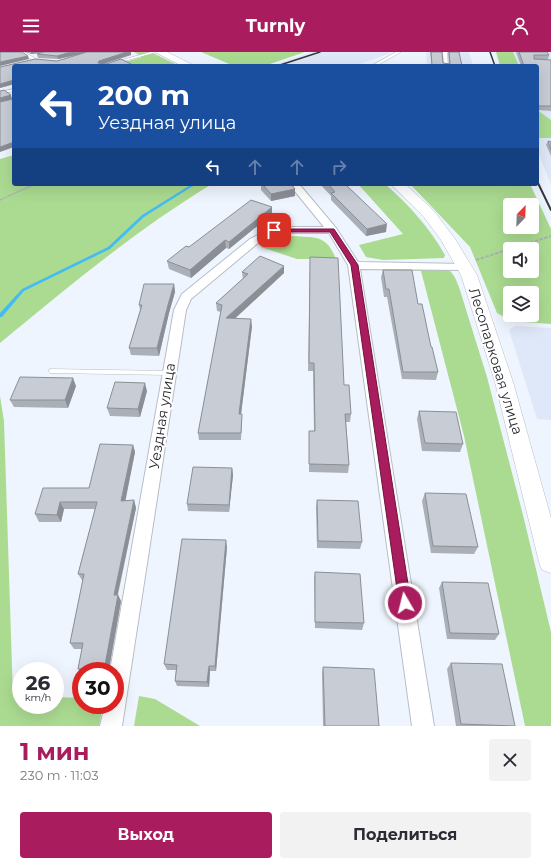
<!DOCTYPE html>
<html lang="ru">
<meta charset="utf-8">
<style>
:root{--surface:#fff;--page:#f2f2f3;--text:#2b2b33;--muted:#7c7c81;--accent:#a91c5e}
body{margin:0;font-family:Montserrat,sans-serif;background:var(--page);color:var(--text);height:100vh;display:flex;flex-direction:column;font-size:15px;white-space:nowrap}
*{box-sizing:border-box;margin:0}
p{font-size:13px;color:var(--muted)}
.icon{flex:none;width:22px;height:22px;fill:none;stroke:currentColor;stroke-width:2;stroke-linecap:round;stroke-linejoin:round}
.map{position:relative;height:674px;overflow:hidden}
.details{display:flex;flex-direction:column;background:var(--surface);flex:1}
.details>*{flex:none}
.top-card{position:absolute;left:12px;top:12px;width:527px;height:122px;border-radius:4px;box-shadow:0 4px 16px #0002;background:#1a4fa0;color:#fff;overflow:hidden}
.needle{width:26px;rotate:23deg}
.controls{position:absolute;left:503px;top:146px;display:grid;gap:8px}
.controls a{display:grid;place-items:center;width:36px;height:36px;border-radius:4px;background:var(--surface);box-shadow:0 4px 16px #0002;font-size:20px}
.speed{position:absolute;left:12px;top:610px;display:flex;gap:8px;font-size:20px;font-weight:700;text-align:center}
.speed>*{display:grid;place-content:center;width:52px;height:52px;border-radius:50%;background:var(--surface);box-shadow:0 4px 16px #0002;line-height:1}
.speed small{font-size:10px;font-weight:400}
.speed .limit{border:6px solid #d22;background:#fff;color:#111}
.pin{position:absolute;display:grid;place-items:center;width:34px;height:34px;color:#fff;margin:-17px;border-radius:8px;box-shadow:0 2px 6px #0006}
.me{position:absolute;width:44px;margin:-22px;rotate:352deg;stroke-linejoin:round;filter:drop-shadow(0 0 3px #0008)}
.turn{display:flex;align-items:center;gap:14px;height:84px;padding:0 20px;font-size:18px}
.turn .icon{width:52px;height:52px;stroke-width:2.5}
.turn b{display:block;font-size:28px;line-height:34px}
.lanes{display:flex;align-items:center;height:38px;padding:0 20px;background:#0003;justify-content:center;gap:20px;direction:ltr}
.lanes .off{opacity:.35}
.round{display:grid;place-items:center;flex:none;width:42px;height:42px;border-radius:4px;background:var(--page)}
.headline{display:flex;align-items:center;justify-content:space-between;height:68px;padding:0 20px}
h1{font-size:24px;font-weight:700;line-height:30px;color:var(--accent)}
.action{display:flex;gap:8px;margin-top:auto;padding:8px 20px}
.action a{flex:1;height:46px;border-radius:4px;background:var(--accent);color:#fff;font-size:16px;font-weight:700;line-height:46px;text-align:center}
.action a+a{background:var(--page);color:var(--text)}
header{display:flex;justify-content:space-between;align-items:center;height:52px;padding:0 20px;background:var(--accent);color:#fff;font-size:18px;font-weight:700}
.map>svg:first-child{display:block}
.built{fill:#dfe8f8}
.green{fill:#abdb91;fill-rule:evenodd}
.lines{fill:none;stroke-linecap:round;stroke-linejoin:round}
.stream{fill:#44bcf2;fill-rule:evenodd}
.lane-casing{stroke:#b8bec7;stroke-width:1}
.street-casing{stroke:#b8bec7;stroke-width:2}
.secondary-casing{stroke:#b8bec7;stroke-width:1}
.path-far1{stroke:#aaaeb5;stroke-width:1.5;stroke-dasharray:2 1;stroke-linecap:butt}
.path{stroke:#aaaeb5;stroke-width:2;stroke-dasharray:3.5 1.5;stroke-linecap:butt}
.lane{fill:#fff;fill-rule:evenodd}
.street{fill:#fff;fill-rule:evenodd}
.secondary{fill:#fff;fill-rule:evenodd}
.rail-far1{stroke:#36383d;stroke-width:1.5}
.rail{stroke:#36383d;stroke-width:2}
.wall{fill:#abafb7}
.shaded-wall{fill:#8b8f95}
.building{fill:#c7ccd5;stroke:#8b8f95}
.route{fill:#a91c5e;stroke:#6e123d}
.labels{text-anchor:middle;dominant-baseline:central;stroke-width:4;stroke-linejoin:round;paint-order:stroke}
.street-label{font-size:14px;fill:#1f2125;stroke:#fff}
</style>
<header><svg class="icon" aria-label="menu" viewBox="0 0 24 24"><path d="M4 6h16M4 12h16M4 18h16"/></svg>Turnly<svg class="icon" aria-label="person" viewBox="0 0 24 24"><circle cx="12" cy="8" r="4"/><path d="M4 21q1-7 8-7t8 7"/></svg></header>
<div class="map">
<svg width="551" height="674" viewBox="0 0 551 674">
<rect width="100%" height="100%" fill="#eff5fe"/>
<!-- built -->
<g class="built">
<polygon points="313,0 389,0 391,1 354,14 271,14"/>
<polygon points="426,0 469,0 473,14 427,14"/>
<polygon points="501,0 551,0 551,133 537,98 537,14 506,14"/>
<polygon points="515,274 551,276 551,368 537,367 509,278"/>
</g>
<!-- green -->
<g class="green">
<polygon points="134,0 151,0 179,14 132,14 125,10 142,5"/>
<polygon points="201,0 305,0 264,14 234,14"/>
<polygon points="496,0 513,0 519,14 500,14"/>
<polygon points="537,58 551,68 551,86 537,86"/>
<path d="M14,103V132H212C136,178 68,235 0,291V107Z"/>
<path d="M358,132H385C409,153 429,175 445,203L444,206L383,208L366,205L359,193L403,182Z"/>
<path d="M410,132H530L551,177V272L511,269L497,261L470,195ZM510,153H532V175H510ZM510,197H532V219H510ZM510,241H532V263H510Z"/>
<path d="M292,184C316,186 326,182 336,207H297L261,195L269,189Z"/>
<path d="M369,217H446C454,220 456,228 459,235L487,325L523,463L551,580V674H525L464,384L421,219Z"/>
<polygon points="0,344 4,369 13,645 21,645 21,653 55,653 55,645 81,646 81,653 103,653 99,674 0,674"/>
<polygon points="139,644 155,647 200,674 134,674"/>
</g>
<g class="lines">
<!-- stream -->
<polygon class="stream" points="192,132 196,132 144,165 110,197 24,239 2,265 0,265 0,261 22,237 108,195 142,163"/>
<defs>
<g id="lane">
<polygon points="20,0 24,0 38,8 29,11 29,9 33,8"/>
<polygon points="151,0 157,0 106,14 100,14"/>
<polygon points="396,0 401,0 376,14 371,14"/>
<polygon points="443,0 447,0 448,14 444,14"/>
<polygon points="14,37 14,39 0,42 0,40"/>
<polygon points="50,317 169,319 172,321 169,323 52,321 50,321 49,319"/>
</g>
<polygon id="street" points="289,132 299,132 336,176 358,210 465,212 471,215 465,218 360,217 434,674 412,674 348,213 329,181 276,181 258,191 191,247 186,258 122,674 100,674 105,653 115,653 115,619 110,619 174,258 182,242 250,187 274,175 324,175"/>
<g id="secondary">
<polygon points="155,0 167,0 195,14 182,14"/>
<polygon points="391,132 405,132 434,159 455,187 477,223 513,330 551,466 551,521 542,518 539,510 495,330 461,223 441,188 424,165"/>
</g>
</defs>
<!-- lane casing -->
<use href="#lane" class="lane-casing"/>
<!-- street casing -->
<use href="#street" class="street-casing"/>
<!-- secondary casing -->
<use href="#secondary" class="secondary-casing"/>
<!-- path-far1 -->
<g class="path-far1">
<polyline points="537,92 539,92"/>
<polyline points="0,148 35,132"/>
</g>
<!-- path -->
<g class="path">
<polyline points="511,197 551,184"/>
<polyline points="476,208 510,197"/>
</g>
<!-- lane -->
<use href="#lane" class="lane"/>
<!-- street -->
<use href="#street" class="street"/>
<!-- secondary -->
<use href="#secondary" class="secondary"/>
<!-- rail-far1 -->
<g class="rail-far1">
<polyline points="490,0 495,14"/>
<polyline points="277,14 320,0"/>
</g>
<!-- rail -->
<polyline class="rail" points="537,129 551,158"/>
</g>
<!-- wall -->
<g class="wall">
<polygon points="24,0 131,0 131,3 103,11 106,12 121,7 135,14 14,14 14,32 0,36 0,15 35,7 57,9 85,1 58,7 38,6 37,2 41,1 31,2"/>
<polygon points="430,0 442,0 443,11 449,12 448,0 459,0 462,14 432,14"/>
<polygon points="516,0 547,0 549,3 548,8 535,8 551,8 551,59 538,58 537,56 537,14 521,14"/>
<polygon points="548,89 551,90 551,104 546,93"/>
<polygon points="261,132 291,132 295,137 295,144 271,149 261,138"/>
<polygon points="320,132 345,132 386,180 366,184 331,148 331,144"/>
<polygon points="272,155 272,162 229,197 226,196 191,226 169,217 167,209"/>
<polygon points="310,205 351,362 350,370 346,370 349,413 348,421 309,420 309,379 314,379 313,319 308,319"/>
<polygon points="284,214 284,221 235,266 252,274 241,362 242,370 241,388 199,388 198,381 221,260 217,259 216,251 243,227 242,220"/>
<polygon points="383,218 418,252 438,320 436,328 402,327 387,245 384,245 381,225"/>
<polygon points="174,232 175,240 169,261 159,304 131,303 129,296 140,258 139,253"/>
<polygon points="76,334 68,356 14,355 10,348"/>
<polygon points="147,339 140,365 110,364 107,356"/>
<polygon points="419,359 463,392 460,400 422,399 417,367"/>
<polygon points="133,393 135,400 125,448 134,448 136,456 118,543 121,549 109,617 110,619 81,619 81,621 78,617 82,597 74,597 70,591 83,528 82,528 78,522 95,457 64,457 61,470 39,470 35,462 89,436"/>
<polygon points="232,416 233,423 229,460 188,459 187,452"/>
<polygon points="425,441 478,495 474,502 431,501 422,449"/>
<polygon points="317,448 362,490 360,497 317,496 316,455"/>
<polygon points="227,495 216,619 210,619 209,635 177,634 175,629 176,618 167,618 164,612"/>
<polygon points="315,520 364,571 362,578 315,576 314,527"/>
<polygon points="442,530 499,582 495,588 447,587 439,536"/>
<polygon points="451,611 515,674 456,674 447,617"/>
<polygon points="323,615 379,674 323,674 322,621"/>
</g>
<!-- shaded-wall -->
<g class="shaded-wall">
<polygon points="31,0 45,0 31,2"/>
<polygon points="71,0 84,0 85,1 58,7 57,4"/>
<polygon points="127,0 131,0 131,3 100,13 98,11 99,9"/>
<polygon points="28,4 29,7 0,14 0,10"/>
<polygon points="14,28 14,32 0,36 0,32"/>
<polygon points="11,43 12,47 0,50 0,46"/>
<polygon points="14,90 14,95 0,100 0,95"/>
<polygon points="295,137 295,144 271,149 271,142"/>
<polygon points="272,155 272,162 229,197 229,190"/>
<polygon points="387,172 386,180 366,184 367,177"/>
<polygon points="225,188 226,196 191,226 190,218"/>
<polygon points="284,214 284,221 227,274 226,266"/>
<polygon points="174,232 175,240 169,261 159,304 157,296 168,253"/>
<polygon points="251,267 252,274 240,370 239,362"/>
<polygon points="73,326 76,334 68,356 65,348"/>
<polygon points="145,331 147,339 140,365 138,357"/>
<polygon points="133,393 135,400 124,456 121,449"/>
<polygon points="232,416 233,423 229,460 229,453"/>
<polygon points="134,448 136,456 116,549 114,543"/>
<polygon points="60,450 64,457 61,470 57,463"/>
<polygon points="226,488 227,495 216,619 215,614"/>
<polygon points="118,543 121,549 109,617 105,613"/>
<polygon points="209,614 210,619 209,635 207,630"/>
</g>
<!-- building -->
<g class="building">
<polygon points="0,0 22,0 28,4 0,10"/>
<polygon points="44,0 71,0 57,4 37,2"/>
<polygon points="87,0 127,0 99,9 98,11 106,12 121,7 135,14 14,14 14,28 0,32 0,15 35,7 57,9"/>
<polygon points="431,0 442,0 443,11 450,12 449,0 459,0 462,14 432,14"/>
<polygon points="519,0 547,0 549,3 534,3 534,7 551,8 551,54 539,54 537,48 537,14 524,14"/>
<polygon points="4,38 11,43 0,46 0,39"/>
<polygon points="14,46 14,90 0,95 0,50 13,47"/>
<polygon points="548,89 551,90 551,98"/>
<polygon points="262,132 291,132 295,137 271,142"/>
<polygon points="328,132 345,132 387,172 367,177 331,141 335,140"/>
<polygon points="251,148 272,155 229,190 225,188 190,218 167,209 186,194 189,195"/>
<polygon points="260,204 284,214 226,266 251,267 239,362 242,362 241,381 198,381 222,253 216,251 248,222 242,220"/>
<polygon points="310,205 338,206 344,333 349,333 351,362 345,362 349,413 309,412 309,379 315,379 314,311 309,311"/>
<polygon points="383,218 412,218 418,252 422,252 431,295 432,295 438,320 403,320 389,237 386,237"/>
<polygon points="144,232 174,232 168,253 157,296 129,296 142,253 139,253"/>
<polygon points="20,325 73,326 65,348 10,348"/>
<polygon points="115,330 145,331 138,357 107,356"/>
<polygon points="419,359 456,360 463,392 425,391"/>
<polygon points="100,392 133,393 121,449 134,448 114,543 118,543 105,613 108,616 78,617 83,591 70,591 84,522 78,522 97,450 60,450 57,463 35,462 43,436 89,436"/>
<polygon points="193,415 232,416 229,453 187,452"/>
<polygon points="425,441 466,442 478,495 433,494"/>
<polygon points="317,448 358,449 362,490 318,489"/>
<polygon points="182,487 226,488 215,614 209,614 207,630 175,629 177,613 164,612"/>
<polygon points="315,520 360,522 364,571 315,570"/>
<polygon points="442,530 488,531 499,582 450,581"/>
<polygon points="451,611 502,612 515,674 461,672"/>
<polygon points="323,615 374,617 379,674 325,674"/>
</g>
<!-- route -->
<polygon class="route" points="272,177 334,177 358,213 411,551 409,555 405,557 400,555 399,551 351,213 330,180 274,180 271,178"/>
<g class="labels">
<!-- street labels -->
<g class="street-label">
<text transform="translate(496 309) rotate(73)">Лесопарковая улица</text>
<text transform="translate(162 364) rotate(-81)">Уездная улица</text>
</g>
</g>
</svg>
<div class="controls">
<a><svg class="needle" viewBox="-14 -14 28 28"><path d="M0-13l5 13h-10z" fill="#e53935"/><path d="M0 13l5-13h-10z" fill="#7c7c81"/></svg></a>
<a><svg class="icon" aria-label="sound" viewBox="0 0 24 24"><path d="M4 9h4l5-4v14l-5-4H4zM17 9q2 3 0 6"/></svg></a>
<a><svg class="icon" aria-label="layers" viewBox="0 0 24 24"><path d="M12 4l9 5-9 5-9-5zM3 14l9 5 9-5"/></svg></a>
</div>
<div class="speed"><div>26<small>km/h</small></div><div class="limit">30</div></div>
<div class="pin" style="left:274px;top:178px;background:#d93025"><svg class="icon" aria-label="arrive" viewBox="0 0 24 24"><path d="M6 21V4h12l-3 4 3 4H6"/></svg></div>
<svg class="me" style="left:405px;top:551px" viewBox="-20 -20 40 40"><circle r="17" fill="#a91c5e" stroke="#fff" stroke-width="3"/><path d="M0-11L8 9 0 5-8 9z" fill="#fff"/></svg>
<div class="top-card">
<div class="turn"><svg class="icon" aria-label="left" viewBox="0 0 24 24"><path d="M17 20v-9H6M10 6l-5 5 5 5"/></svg><div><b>200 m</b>Уездная улица</div></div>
<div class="lanes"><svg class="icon" aria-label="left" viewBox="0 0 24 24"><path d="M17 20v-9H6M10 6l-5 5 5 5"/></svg><svg class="icon off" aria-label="ahead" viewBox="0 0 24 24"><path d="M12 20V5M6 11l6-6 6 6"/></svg><svg class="icon off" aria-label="ahead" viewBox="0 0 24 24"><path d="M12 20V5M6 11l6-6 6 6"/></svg><svg class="icon off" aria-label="right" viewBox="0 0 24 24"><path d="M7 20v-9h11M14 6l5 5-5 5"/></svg></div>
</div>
</div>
<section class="details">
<div class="headline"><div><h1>1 мин</h1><p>230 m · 11:03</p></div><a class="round"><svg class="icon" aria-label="close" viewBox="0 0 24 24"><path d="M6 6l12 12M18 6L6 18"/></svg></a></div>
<div class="action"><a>Выход</a><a>Поделиться</a></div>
</section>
